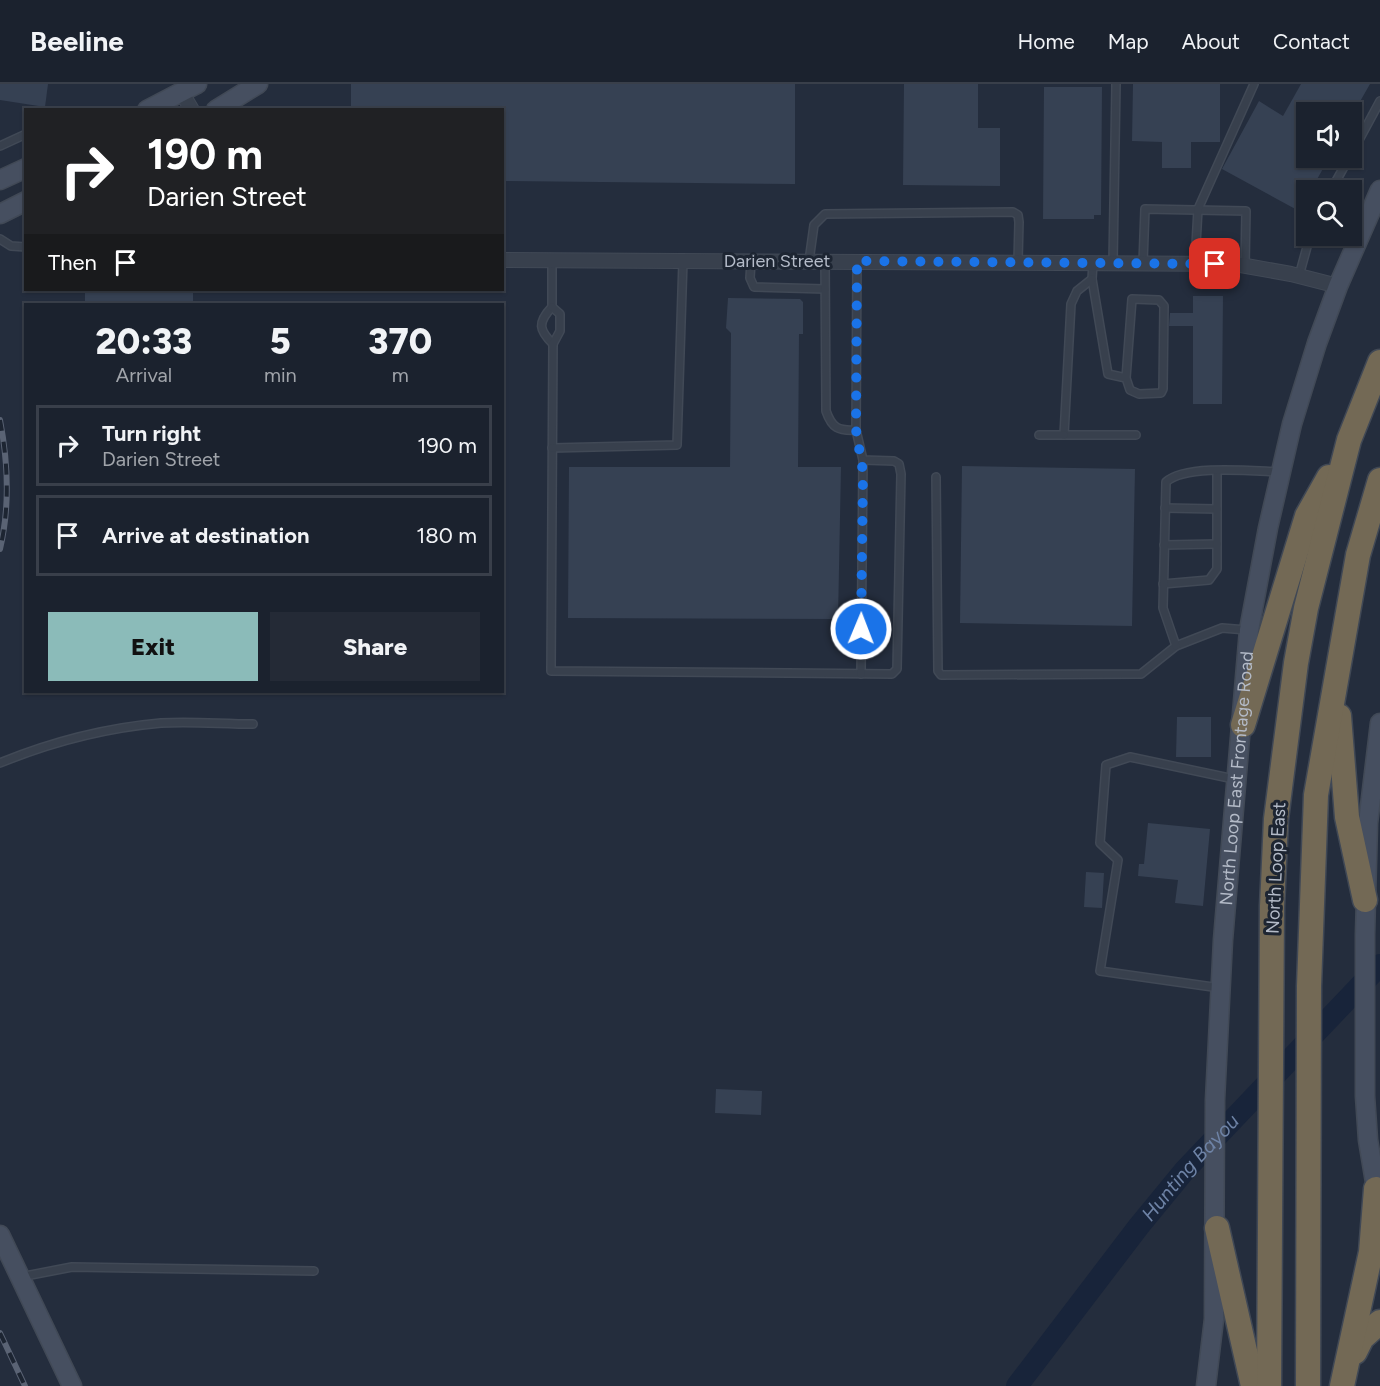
<!DOCTYPE html>
<style>
:root{--surface:#1b222e;--page:#242a36;--text:#f1f3f6;--muted:#a0a4aa;--line:#393f4a;--accent:#8bbbb9}
body{margin:0;font-family:Figtree,sans-serif;background:var(--page);color:var(--text);height:100vh;display:flex;flex-direction:column;font-size:22px;white-space:nowrap}
*{box-sizing:border-box;margin:0}
p{font-size:20px;color:var(--muted)}
.icon{flex:none;width:33px;height:33px;fill:none;stroke:currentColor;stroke-width:2;stroke-linecap:round;stroke-linejoin:round}
.map{position:relative;flex:1;overflow:hidden}
.sheet{position:absolute;left:24px;top:219px;width:480px;height:390px;display:flex;flex-direction:column;background:var(--surface);border-radius:0px;box-shadow:0 2px 4px #0004,0 0 0 2px var(--line)}
.sheet>*{flex:none}
.banner{position:absolute;left:24px;top:24px;width:480px;height:183px;border-radius:0px;box-shadow:0 2px 4px #0004,0 0 0 2px var(--line);background:#202124;color:#fff;overflow:hidden}
.controls{position:absolute;left:1296px;top:18px;display:grid;gap:12px}
.controls a{display:grid;place-items:center;width:66px;height:66px;border-radius:0px;background:var(--surface);box-shadow:0 2px 4px #0004,0 0 0 2px var(--line);font-size:30px}
.pin{position:absolute;display:grid;place-items:center;width:51px;height:51px;color:#fff;margin:-26px;border-radius:12px;box-shadow:0 3px 9px #0006}
.me{position:absolute;width:66px;margin:-33px;rotate:1deg;stroke-linejoin:round;filter:drop-shadow(0 0 4px #0008)}
.turn{display:flex;align-items:center;gap:21px;height:126px;padding:0 24px;font-size:27px}
.turn .icon{width:78px;height:78px;stroke-width:2.5}
.turn b{display:block;font-size:42px;line-height:51px}
.then{display:flex;align-items:center;height:57px;padding:0 24px;background:#0003;gap:12px;font-size:22px}
.eta{display:flex;justify-content:space-evenly;align-items:center;height:102px;text-align:center}
.eta b{font-size:36px;font-weight:800;line-height:42px}
.button{display:flex;gap:12px;margin-top:auto;padding:12px 24px}
.button a{flex:1;height:69px;border-radius:0px;background:var(--accent);color:#111;font-size:24px;font-weight:800;line-height:69px;text-align:center}
.button a+a{background:var(--page);color:var(--text)}
ul{padding:0;list-style:none}
li{display:flex;align-items:center;gap:18px;height:81px;margin:0 12px 9px;padding:0 12px;border:3px solid var(--line);border-radius:0px}
li div{flex:1}
li b{display:block;font-size:22px}
li em{font-style:normal}
header{display:flex;align-items:center;gap:36px;box-sizing:border-box;height:84px;padding:0 30px;background:var(--surface);border-bottom:2px solid var(--line)}
header strong{font-size:28px}
nav{display:flex;gap:33px;margin-inline-start:auto;font-size:21px}
.map>svg:first-child{display:block}
.lines{fill:none;stroke-linecap:round;stroke-linejoin:round}
.river{stroke:#18243a;stroke-width:22}
.building{fill:#364153}
.lane-casing{stroke:#414956;stroke-width:10}
.street-casing{stroke:#414956;stroke-width:16}
.secondary-casing{stroke:#414956;stroke-width:21}
.highway-casing{stroke:#404855;stroke-width:27}
.lane{stroke:#38404d;stroke-width:7}
.street{stroke:#38404d;stroke-width:14}
.secondary{stroke:#464f60;stroke-width:18}
.highway{stroke:#736955;stroke-width:24}
.rail-casing{stroke:#5a6374;stroke-width:6}
.rail{stroke:#1d2532;stroke-width:4;stroke-dasharray:11;stroke-linecap:butt}
.route{stroke:#1a73e8;stroke-width:10;stroke-dasharray:0 18}
.labels{text-anchor:middle;dominant-baseline:central;stroke-width:6;stroke-linejoin:round;paint-order:stroke}
.street-label{font-size:18px;fill:#b4bbc8;stroke:#1d2532}
.water-label{font-size:20px;font-style:italic;fill:#6e83a6;stroke:#1d2532}
</style>
<header>
<strong>Beeline</strong>
<nav><a>Home</a><a>Map</a><a>About</a><a>Contact</a></nav>
</header>
<div class="map">
<svg width="1380" height="1302" viewBox="0 0 1380 1302">
<rect width="100%" height="100%" fill="#242d3d"/>
<g class="lines">
<!-- river -->
<path class="river" id="s1" d="M1017,1302L1139,1142L1185,1086L1380,881"/>
</g>
<!-- building -->
<g class="building">
<polygon points="0,0 48,0 45,23 0,16"/>
<polygon points="351,0 795,0 795,100 502,97 502,26 351,26"/>
<polygon points="904,0 978,0 978,44 1000,44 1000,102 903,101"/>
<polygon points="1133,0 1220,0 1220,58 1191,58 1191,84 1162,84 1162,58 1132,57"/>
<polygon points="1301,0 1370,0 1354,28 1306,28 1306,74 1329,74 1311,106 1306,106 1306,114 1299,127 1222,85 1259,17 1283,32"/>
<polygon points="1044,3 1102,3 1101,131 1094,131 1094,135 1043,135"/>
<rect x="85" y="206" width="108" height="14"/>
<polygon points="1193,212 1223,212 1222,320 1193,320 1193,242 1169,242 1170,229 1193,229"/>
<polygon points="728,214 800,215 803,218 803,250 799,250 798,383 841,383 838,535 568,534 569,383 730,383 731,249 726,244"/>
<polygon points="962,382 1135,385 1132,542 960,539"/>
<polygon points="1177,633 1211,633 1211,673 1176,673"/>
<polygon points="1148,739 1210,745 1203,822 1175,819 1178,796 1138,792 1139,780 1144,780"/>
<polygon points="1086,788 1104,789 1102,824 1084,823"/>
<polygon points="716,1005 762,1007 761,1031 715,1029"/>
</g>
<g class="lines">
<defs>
<g id="lane">
<polyline points="0,62 26,50"/>
<polyline points="1352,69 1380,17"/>
<polyline points="1331,106 1349,74"/>
<polyline points="0,155 11,162 26,163"/>
<path d="M552,177V223C537,239 539,246 553,260"/>
<polyline points="751,177 750,194 754,203 825,205"/>
<polyline points="809,177 814,141 825,130 1013,128 1018,131 1019,138 1018,178"/>
<path d="M825,177L826,327C832,344 838,347 856,346"/>
<polyline points="1093,179 1092,195 1108,290 1126,294 1130,306 1139,310 1161,309 1163,305 1164,222 1159,216 1132,215 1126,294"/>
<polyline points="1113,179 1116,0"/>
<polyline points="1143,179 1145,125 1246,127 1245,182"/>
<polyline points="1195,179 1198,125 1254,0"/>
<polyline points="1299,192 1310,152"/>
<polyline points="1092,195 1077,207 1071,220 1064,351 1136,351"/>
<polyline points="552,223 560,230 560,247 553,260 551,587 892,590 897,585 901,390 899,380 894,377 863,376 856,346 857,177"/>
<polyline points="1039,351 1064,351"/>
<polyline points="552,364 677,361 683,177"/>
<polyline points="936,393 938,587 941,591 1141,590 1176,562 1222,544 1247,546"/>
<polyline points="1165,424 1217,425"/>
<polyline points="1164,461 1217,460"/>
<polyline points="1163,500 1209,496 1217,485 1217,388"/>
<path d="M1176,562L1163,524L1166,398C1185,380 1253,387 1280,388"/>
<polyline points="861,590 863,376"/>
<path d="M0,679C51,658 105,644 161,639C191,637 222,640 253,640"/>
<polyline points="1220,904 1100,887 1118,776 1100,759 1106,681 1130,673 1234,695"/>
<polyline points="20,1193 72,1183 314,1187"/>
</g>
<g id="street">
<polyline points="182,9 192,26"/>
<polyline points="502,176 1235,180 1291,190 1338,202"/>
</g>
<g id="secondary">
<polyline points="147,26 197,0"/>
<polyline points="216,26 258,0"/>
<polyline points="0,96 26,84"/>
<polyline points="0,130 26,117"/>
<polyline points="1378,1116 1368,1056 1365,1012 1365,851 1368,739 1380,639"/>
<polyline points="0,1151 72,1302"/>
<path id="s2" d="M1206,1302L1214,1235L1215,1016L1223,856L1249,546L1268,444L1292,340L1317,259L1338,202L1380,106"/>
</g>
<g id="highway">
<polyline points="1339,632 1347,733 1365,816"/>
<polyline points="1243,641 1307,432 1329,393"/>
<polyline points="1217,1144 1253,1302"/>
<polyline points="1355,1268 1362,1254 1380,1238"/>
<polyline points="1269,1302 1272,822 1276,735 1296,579 1306,524 1349,356 1380,278"/>
<polyline points="1308,1302 1309,902 1316,711 1358,471 1380,396"/>
<polyline points="1342,1302 1371,1168 1376,1105"/>
</g>
</defs>
<!-- lane casing -->
<use href="#lane" class="lane-casing"/>
<!-- street casing -->
<use href="#street" class="street-casing"/>
<!-- secondary casing -->
<use href="#secondary" class="secondary-casing"/>
<!-- highway casing -->
<use href="#highway" class="highway-casing"/>
<!-- lane -->
<use href="#lane" class="lane"/>
<!-- street -->
<use href="#street" class="street"/>
<!-- secondary -->
<use href="#secondary" class="secondary"/>
<!-- highway -->
<use href="#highway" class="highway"/>
<defs>
<g id="rail">
<path d="M0,336C8,378 10,423 0,465"/>
<polyline points="0,1249 25,1302"/>
</g>
</defs>
<!-- rail casing -->
<use href="#rail" class="rail-casing"/>
<!-- rail -->
<use href="#rail" class="rail"/>
</g>
<g class="lines">
<!-- route -->
<polyline class="route" points="861,545 863,388 856,346 857,177 1215,180"/>
</g>
<g class="labels">
<!-- street labels -->
<g class="street-label">
<text x="777" y="177">Darien Street</text>
<text stroke="none"><textPath href="#s2" startOffset="609">North Loop East Frontage Road</textPath></text>
<text transform="translate(1276 784) rotate(-87)">North Loop East</text>
</g>
<!-- water labels -->
<g class="water-label">
<text stroke="none"><textPath href="#s1" startOffset="279">Hunting Bayou</textPath></text>
</g>
</g>
</svg>
<div class="controls">
<a><svg class="icon" aria-label="sound" viewBox="0 0 24 24"><path d="M4 9h4l5-4v14l-5-4H4zM17 9q2 3 0 6"/></svg></a>
<a><svg class="icon" aria-label="search" viewBox="0 0 24 24"><circle cx="10" cy="10" r="6"/><path d="M15 15l6 6"/></svg></a>
</div>
<div class="pin" style="left:1215px;top:180px;background:#d93025"><svg class="icon" aria-label="arrive" viewBox="0 0 24 24"><path d="M6 21V4h12l-3 4 3 4H6"/></svg></div>
<svg class="me" style="left:861px;top:545px" viewBox="-20 -20 40 40"><circle r="17" fill="#1a73e8" stroke="#fff" stroke-width="3"/><path d="M0-11L8 9 0 5-8 9z" fill="#fff"/></svg>
<div class="banner">
<div class="turn"><svg class="icon" aria-label="right" viewBox="0 0 24 24"><path d="M7 20v-9h11M14 6l5 5-5 5"/></svg><div><b>190 m</b>Darien Street</div></div>
<div class="then">Then<svg class="icon" aria-label="arrive" viewBox="0 0 24 24"><path d="M6 21V4h12l-3 4 3 4H6"/></svg></div>
</div>
<section class="sheet">
<div class="eta">
<div><b>20:33</b><p>Arrival</p></div>
<div><b>5</b><p>min</p></div>
<div><b>370</b><p>m</p></div>
</div>
<ul>
<li><svg class="icon" aria-label="right" viewBox="0 0 24 24"><path d="M7 20v-9h11M14 6l5 5-5 5"/></svg><div><b>Turn right</b><p>Darien Street</p></div><em>190 m</em></li>
<li><svg class="icon" aria-label="arrive" viewBox="0 0 24 24"><path d="M6 21V4h12l-3 4 3 4H6"/></svg><div><b>Arrive at destination</b></div><em>180 m</em></li>
</ul>
<div class="button"><a>Exit</a><a>Share</a></div>
</section>
</div>
